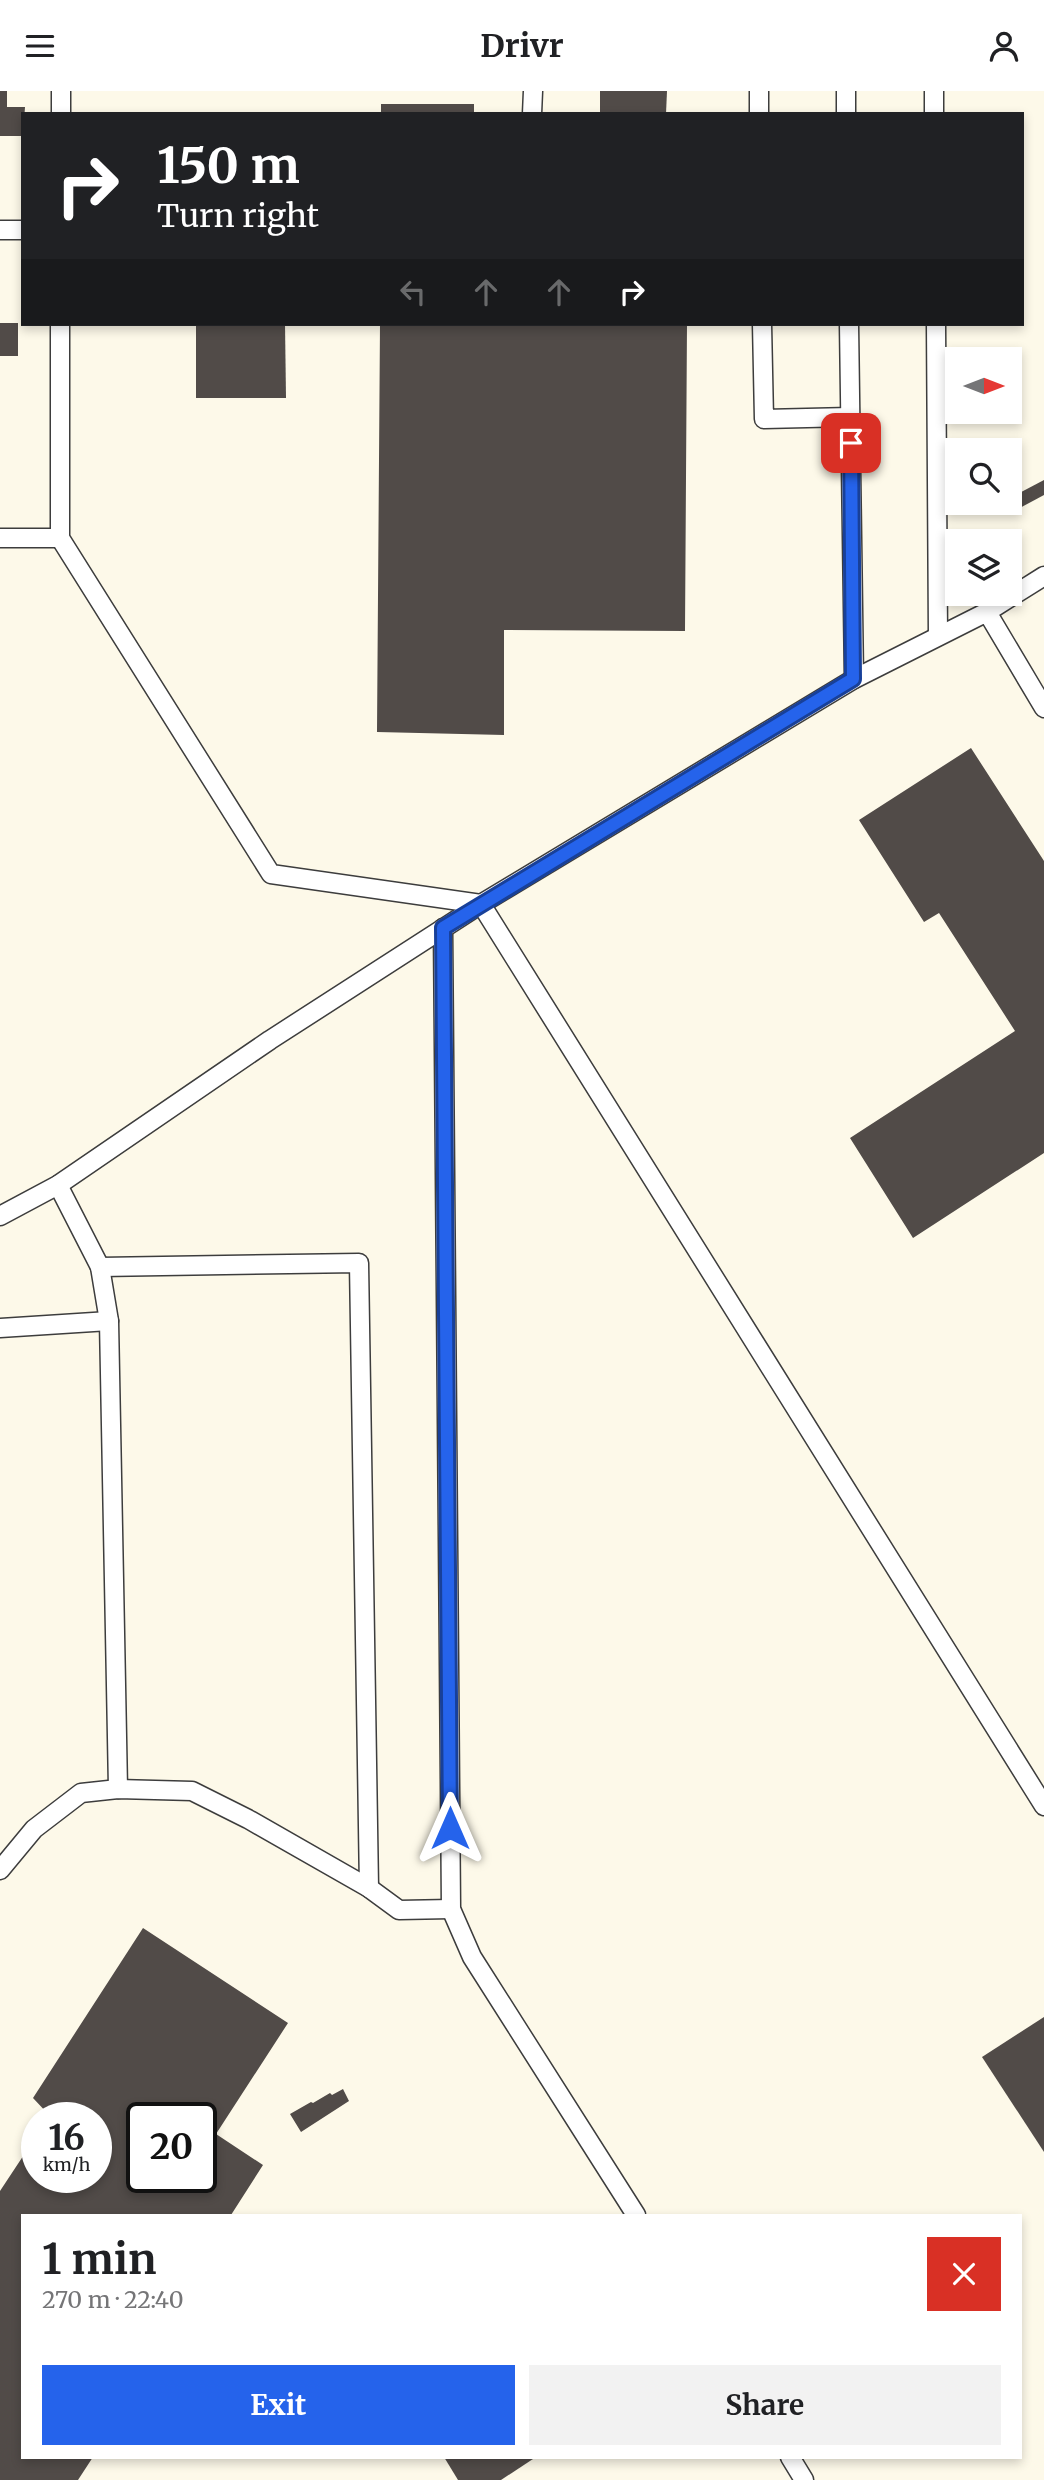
<!DOCTYPE html>
<meta charset="utf-8">
<style>
:root{--surface:#fff;--page:#f2f2f2;--text:#202124;--muted:#757577;--accent:#2563eb}
body{margin:0;font-family:Merriweather,serif;background:var(--page);color:var(--text);height:100vh;display:flex;flex-direction:column;font-size:26px;white-space:nowrap}
*{box-sizing:border-box;margin:0}
p{font-size:23px;color:var(--muted)}
.icon{flex:none;width:38px;height:38px;fill:none;stroke:currentColor;stroke-width:2;stroke-linecap:round;stroke-linejoin:round}
.map{position:relative;flex:1;overflow:hidden}
.drawer{position:absolute;left:21px;top:2123px;width:1001px;height:245px;display:flex;flex-direction:column;background:var(--surface);border-radius:0px;box-shadow:0 4px 10px #0003}
.drawer>*{flex:none}
.guide{position:absolute;left:21px;top:21px;width:1003px;height:214px;border-radius:0px;box-shadow:0 4px 10px #0003;background:#202124;color:#fff;overflow:hidden}
.needle{width:46px;rotate:90deg}
.controls{position:absolute;left:945px;top:256px;display:grid;gap:14px}
.controls a{display:grid;place-items:center;width:77px;height:77px;border-radius:0px;background:var(--surface);box-shadow:0 4px 10px #0003;font-size:35px}
.speed{position:absolute;left:21px;top:2011px;display:flex;gap:14px;font-size:35px;font-weight:700;text-align:center}
.speed>*{display:grid;place-content:center;width:91px;height:91px;border-radius:50%;background:var(--surface);box-shadow:0 4px 10px #0003;line-height:1}
.speed small{font-size:18px;font-weight:400}
.speed .limit{border:4px solid #111;border-radius:10px;background:#fff;color:#111}
.pin{position:absolute;display:grid;place-items:center;width:60px;height:60px;color:#fff;margin:-30px;border-radius:14px;box-shadow:0 4px 10px #0006}
.me{position:absolute;width:77px;margin:-38px;rotate:0deg;stroke-linejoin:round;filter:drop-shadow(0 0 5px #0008)}
.turn{display:flex;align-items:center;gap:24px;height:147px;padding:0 21px;font-size:32px}
.turn .icon{width:91px;height:91px;stroke-width:2.5}
.turn b{display:block;font-size:49px;line-height:60px}
.lanes{display:flex;align-items:center;height:66px;padding:0 21px;background:#0003;justify-content:center;gap:35px;direction:ltr}
.lanes .off{opacity:.35}
.round{display:grid;place-items:center;flex:none;width:74px;height:74px;border-radius:0px;background:var(--page)}
.head{display:flex;align-items:center;justify-content:space-between;height:119px;padding:0 21px}
h1{font-size:42px;font-weight:700;line-height:52px}
.action{display:flex;gap:14px;margin-top:auto;padding:14px 21px}
.action a{flex:1;height:80px;border-radius:0px;background:var(--accent);color:#fff;font-size:28px;font-weight:700;line-height:80px;text-align:center}
.action a+a{background:var(--page);color:var(--text)}
header{display:flex;justify-content:space-between;align-items:center;height:91px;padding:0 21px;background:var(--surface);font-size:32px;font-weight:700}
.map>svg:first-child{display:block}
.building{fill:#514b48;fill-rule:evenodd}
.lines{fill:none;stroke-linecap:round;stroke-linejoin:round}
.lane-casing{stroke:#3d3d3d;stroke-width:21}
.lane{stroke:#fff;stroke-width:18}
.route-casing{stroke:#184099;stroke-width:18}
.route{stroke:#2563eb;stroke-width:12}
</style>
<header><svg class="icon" aria-label="menu" viewBox="0 0 24 24"><path d="M4 6h16M4 12h16M4 18h16"/></svg>Drivr<svg class="icon" aria-label="person" viewBox="0 0 24 24"><circle cx="12" cy="8" r="4"/><path d="M4 21q1-7 8-7t8 7"/></svg></header>
<div class="map">
<svg width="1044" height="2389" viewBox="0 0 1044 2389">
<rect width="100%" height="100%" fill="#fdf9e9"/>
<!-- building -->
<g class="building">
<polygon points="0,0 7,0 7,16 25,16 23,45 0,45"/>
<polygon points="600,0 667,0 666,23 600,23"/>
<rect x="381" y="13" width="93" height="10"/>
<rect x="0" y="232" width="18" height="33"/>
<polygon points="196,233 285,233 286,307 196,307"/>
<polygon points="380,233 687,233 685,540 504,539 504,644 377,641"/>
<polygon points="1044,389 1044,404 1016,419 1010,407"/>
<polygon points="971,657 1044,770 1044,1062 913,1147 850,1047 1015,940 939,822 924,831 859,729"/>
<path d="M143,1837L288,1932L216,2043L263,2074L231,2124H23V2366H93L78,2389H0V2100L37,2044V2086H96V2026H48L49,2024L33,2007ZM142,2026H201V2086H142Z"/>
<polygon points="1044,1926 1044,2061 982,1966"/>
<polygon points="343,1998 349,2010 301,2041 290,2023 311,2011 313,2012 330,2002 332,2004"/>
<polygon points="444,2366 536,2366 501,2389 458,2389"/>
</g>
<g class="lines">
<defs>
<g id="lane">
<polyline points="759,0 759,23"/>
<polyline points="846,0 846,23"/>
<polyline points="934,0 934,23"/>
<polyline points="61,23 61,0"/>
<polyline points="532,23 533,0"/>
<polyline points="0,139 23,139"/>
<polyline points="60,233 60,447 271,783 481,813 1044,1715"/>
<polyline points="762,233 764,328 850,326"/>
<polyline points="849,233 854,588"/>
<polyline points="936,233 938,545"/>
<polyline points="0,447 60,447"/>
<polyline points="987,521 1044,485"/>
<polyline points="443,837 451,1818 472,1866 636,2124"/>
<polyline points="58,1094 100,1176 109,1230 118,1698"/>
<polyline points="0,1125 58,1094 270,949 481,813 854,588 987,521 1044,617"/>
<polyline points="100,1176 359,1172 369,1797"/>
<polyline points="0,1237 109,1230"/>
<polyline points="0,1779 34,1738 81,1702 118,1698 192,1700 248,1728 369,1797 399,1819 451,1818"/>
<polyline points="790,2366 804,2389"/>
</g>
</defs>
<!-- lane casing -->
<use href="#lane" class="lane-casing"/>
<!-- lane -->
<use href="#lane" class="lane"/>
</g>
<g class="lines">
<defs>
<polyline id="route" points="450,1737 443,837 853,588 851,352"/>
</defs>
<!-- route casing -->
<use href="#route" class="route-casing"/>
<!-- route -->
<use href="#route" class="route"/>
</g>
</svg>
<div class="controls">
<a><svg class="needle" viewBox="-14 -14 28 28"><path d="M0-13l5 13h-10z" fill="#e53935"/><path d="M0 13l5-13h-10z" fill="#757577"/></svg></a>
<a><svg class="icon" aria-label="search" viewBox="0 0 24 24"><circle cx="10" cy="10" r="6"/><path d="M15 15l6 6"/></svg></a>
<a><svg class="icon" aria-label="layers" viewBox="0 0 24 24"><path d="M12 4l9 5-9 5-9-5zM3 14l9 5 9-5"/></svg></a>
</div>
<div class="speed"><div>16<small>km/h</small></div><div class="limit">20</div></div>
<div class="pin" style="left:851px;top:352px;background:#d93025"><svg class="icon" aria-label="arrive" viewBox="0 0 24 24"><path d="M6 21V4h12l-3 4 3 4H6"/></svg></div>
<svg class="me" style="left:450px;top:1737px" viewBox="-20 -20 40 40"><path d="M0-17L14 15 0 8-14 15z" fill="#2563eb" stroke="#fff" stroke-width="4"/></svg>
<div class="guide">
<div class="turn"><svg class="icon" aria-label="right" viewBox="0 0 24 24"><path d="M7 20v-9h11M14 6l5 5-5 5"/></svg><div><b>150 m</b>Turn right</div></div>
<div class="lanes"><svg class="icon off" aria-label="left" viewBox="0 0 24 24"><path d="M17 20v-9H6M10 6l-5 5 5 5"/></svg><svg class="icon off" aria-label="ahead" viewBox="0 0 24 24"><path d="M12 20V5M6 11l6-6 6 6"/></svg><svg class="icon off" aria-label="ahead" viewBox="0 0 24 24"><path d="M12 20V5M6 11l6-6 6 6"/></svg><svg class="icon" aria-label="right" viewBox="0 0 24 24"><path d="M7 20v-9h11M14 6l5 5-5 5"/></svg></div>
</div>
<section class="drawer">
<div class="head"><div><h1>1 min</h1><p>270 m · 22:40</p></div><a class="round" style="background:#d93025;color:#fff"><svg class="icon" aria-label="close" viewBox="0 0 24 24"><path d="M6 6l12 12M18 6L6 18"/></svg></a></div>
<div class="action"><a>Exit</a><a>Share</a></div>
</section>
</div>
